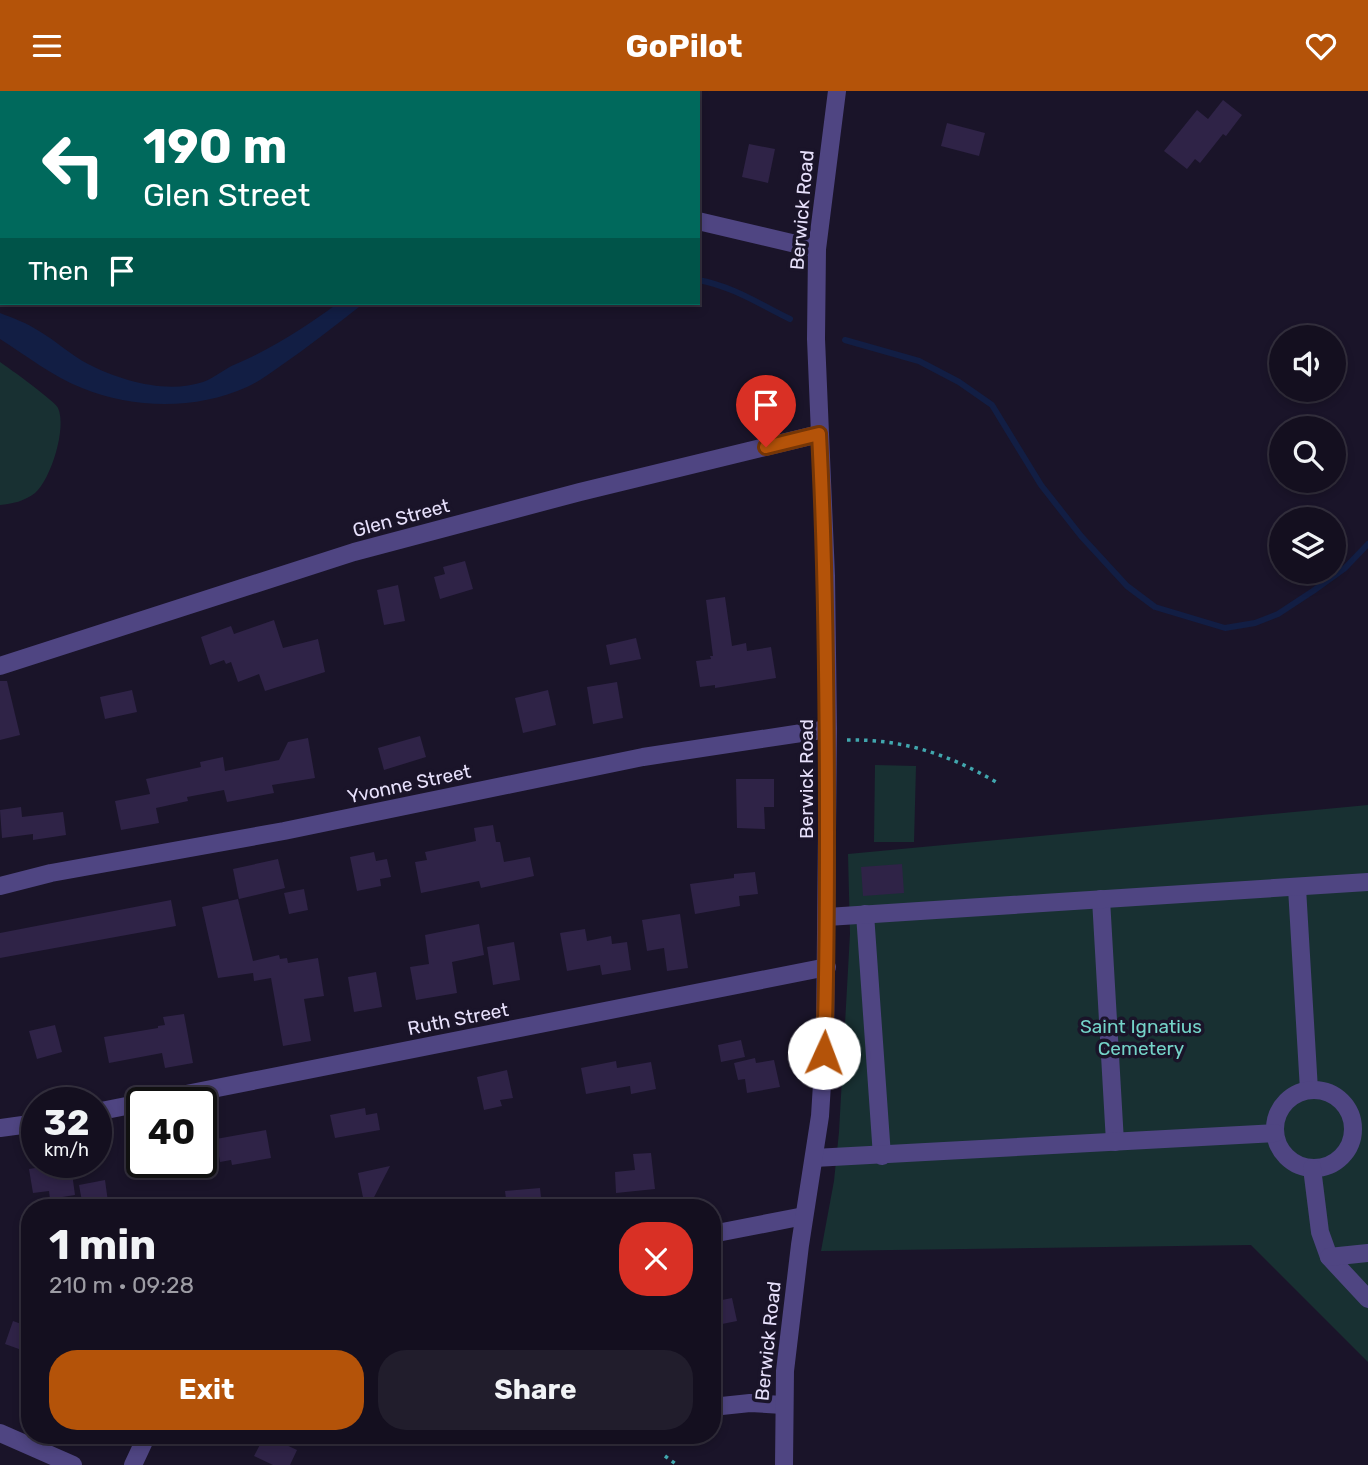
<!DOCTYPE html>
<meta charset="utf-8">
<style>
:root{--surface:#140f1f;--page:#211d2c;--text:#f1f3f6;--muted:#9d9ca4;--line:#332f3d;--accent:#b45309}
body{margin:0;font-family:Rubik,sans-serif;background:var(--page);color:var(--text);height:100vh;display:flex;flex-direction:column;font-size:26px;white-space:nowrap}
*{box-sizing:border-box;margin:0}
p{font-size:23px;color:var(--muted)}
.icon{flex:none;width:38px;height:38px;fill:none;stroke:currentColor;stroke-width:2;stroke-linecap:round;stroke-linejoin:round}
.map{position:relative;flex:1;overflow:hidden}
.details{position:absolute;left:21px;top:1108px;width:700px;height:245px;display:flex;flex-direction:column;background:var(--surface);border-radius:28px;box-shadow:0 4px 10px #0003,0 0 0 2px var(--line)}
.details>*{flex:none}
.banner{position:absolute;left:0px;top:0px;width:700px;height:214px;box-shadow:0 4px 10px #0003,0 0 0 2px var(--line);background:#00695c;color:#fff;overflow:hidden}
.tools{position:absolute;left:1269px;top:234px;display:grid;gap:14px}
.tools a{display:grid;place-items:center;width:77px;height:77px;border-radius:50%;background:var(--surface);box-shadow:0 4px 10px #0003,0 0 0 2px var(--line);font-size:35px}
.speed{position:absolute;left:21px;top:996px;display:flex;gap:14px;font-size:35px;font-weight:700;text-align:center}
.speed>*{display:grid;place-content:center;width:91px;height:91px;border-radius:50%;background:var(--surface);box-shadow:0 4px 10px #0003,0 0 0 2px var(--line);line-height:1}
.speed small{font-size:18px;font-weight:400}
.speed .limit{border:4px solid #111;border-radius:10px;background:#fff;color:#111}
.pin{position:absolute;display:grid;place-items:center;width:60px;height:60px;color:#fff;margin:-72px -30px;border-radius:50% 50% 50% 0;rotate:-45deg;box-shadow:0 0 7px #0007}
.pin .icon{rotate:45deg}
.me{position:absolute;width:77px;margin:-38px;rotate:2deg;stroke-linejoin:round;filter:drop-shadow(0 0 5px #0008)}
.turn{display:flex;align-items:center;gap:24px;height:147px;padding:0 28px;font-size:32px}
.turn .icon{width:91px;height:91px;stroke-width:2.5}
.turn b{display:block;font-size:49px;line-height:60px}
.then{display:flex;align-items:center;height:66px;padding:0 28px;background:#0003;gap:14px;font-size:26px}
.round{display:grid;place-items:center;flex:none;width:74px;height:74px;border-radius:28px;background:var(--page)}
.head{display:flex;align-items:center;justify-content:space-between;height:119px;padding:0 28px}
h1{font-size:42px;font-weight:700;line-height:52px}
.primary-button{display:flex;gap:14px;margin-top:auto;padding:14px 28px}
.primary-button a{flex:1;height:80px;border-radius:28px;background:var(--accent);color:#fff;font-size:28px;font-weight:700;line-height:80px;text-align:center}
.primary-button a+a{background:var(--page);color:var(--text)}
header{display:flex;justify-content:space-between;align-items:center;height:91px;padding:0 28px;background:var(--accent);color:#fff;font-size:32px;font-weight:700}
.map>svg:first-child{display:block}
.green{fill:#183032}
.water{fill:#121e44}
.lines{fill:none;stroke-linecap:round;stroke-linejoin:round}
.stream{stroke:#121e44;stroke-width:6}
.building{fill:#2f2347}
.path{stroke:#41a7ae;stroke-width:3.5;stroke-dasharray:3.5 5;stroke-linecap:butt}
.minor{stroke:#4f4582;stroke-width:18}
.route-casing{stroke:#753606;stroke-width:18}
.route{stroke:#b45309;stroke-width:12}
.labels{text-anchor:middle;dominant-baseline:central;stroke-width:7;stroke-linejoin:round;paint-order:stroke}
.street-label{font-size:19px;fill:#e7e0fb;stroke:#1a1429}
.park-label{font-size:19px;fill:#74d3c8;stroke:#1a1429}
</style>
<header><svg class="icon" aria-label="menu" viewBox="0 0 24 24"><path d="M4 6h16M4 12h16M4 18h16"/></svg>GoPilot<svg class="icon" aria-label="heart" viewBox="0 0 24 24"><path d="M12 20l-8-8c-3-5 5-10 8-4 3-6 11-1 8 4z"/></svg></header>
<div class="map">
<svg width="1368" height="1374" viewBox="0 0 1368 1374">
<rect width="100%" height="100%" fill="#1a1429"/>
<!-- green -->
<g class="green">
<path d="M0,271C9,277 56,311 58,317C67,337 51,388 35,402C25,410 12,413 0,414Z"/>
<polygon points="875,674 916,675 914,751 874,751"/>
<polygon points="1368,714 1368,1271 1251,1154 821,1160 834,1090 839,1041 850,843 848,763"/>
</g>
<!-- water -->
<path class="water" d="M338,212H364C336,234 308,256 279,276C269,283 258,291 247,296C196,319 134,318 82,297C52,285 27,265 0,248V222C13,227 27,232 39,240C56,250 71,264 88,273C121,290 167,303 203,291C215,287 225,277 236,273C273,257 306,236 338,212Z"/>
<g class="lines">
<!-- stream -->
<g class="stream">
<path d="M698,189C732,195 759,213 790,228"/>
<polyline points="845,249 919,270 959,291 992,314 1041,394 1081,445 1127,495 1155,516 1225,537 1255,532 1278,523 1313,500 1345,477 1368,453"/>
</g>
</g>
<!-- building -->
<g class="building">
<polygon points="1223,9 1242,24 1226,45 1223,43 1200,72 1195,68 1187,78 1164,60 1197,19 1208,28"/>
<polygon points="947,32 985,42 979,65 941,55"/>
<polygon points="749,53 775,58 768,92 742,86"/>
<polygon points="465,470 473,498 440,508 434,486 445,483 443,476"/>
<polygon points="398,494 405,530 384,534 377,499"/>
<polygon points="725,506 732,555 746,552 747,560 771,556 776,587 715,597 715,594 700,596 696,570 711,568 710,565 713,565 706,509"/>
<polygon points="274,529 283,557 318,548 325,581 265,600 259,583 238,591 231,571 226,573 224,569 210,574 201,546 231,535 234,543"/>
<polygon points="636,547 641,568 610,574 606,554"/>
<polygon points="0,590 7,590 20,644 0,649"/>
<polygon points="617,591 623,627 593,633 587,596"/>
<polygon points="132,599 137,621 105,628 100,606"/>
<polygon points="548,599 556,634 523,642 515,607"/>
<polygon points="420,645 426,666 384,679 378,657"/>
<polygon points="308,647 315,687 272,694 274,702 227,711 224,699 187,706 188,710 156,717 159,732 121,739 115,710 150,703 146,688 201,676 200,671 223,666 225,680 279,669 288,651"/>
<polygon points="736,688 774,688 774,716 764,716 765,738 737,737"/>
<polygon points="21,716 22,726 63,721 66,744 33,749 33,743 2,747 0,719"/>
<polygon points="493,734 496,751 500,751 504,771 530,766 534,785 481,797 479,790 421,802 415,771 427,769 425,761 476,750 474,737"/>
<polygon points="374,761 376,770 387,768 391,786 380,788 381,795 357,800 350,766"/>
<polygon points="278,768 285,797 239,808 233,778"/>
<polygon points="902,773 904,802 863,805 861,776"/>
<polygon points="755,781 758,803 739,805 740,815 695,823 690,793 734,787 734,783"/>
<polygon points="304,798 308,819 289,823 284,802"/>
<polygon points="238,808 253,870 279,864 280,868 287,867 288,872 318,867 324,905 304,908 311,950 283,955 271,887 254,890 253,882 218,887 202,816"/>
<polygon points="171,809 176,835 0,867 0,842"/>
<polygon points="680,823 688,877 667,880 664,857 647,860 642,829"/>
<polygon points="479,833 484,864 452,871 457,902 416,909 410,876 429,873 425,844"/>
<polygon points="585,838 587,850 611,845 612,853 627,851 631,879 602,884 600,874 567,880 560,842"/>
<polygon points="514,851 520,889 493,894 487,856"/>
<polygon points="376,881 382,916 354,921 348,886"/>
<polygon points="184,923 193,972 165,977 162,962 109,972 104,946 158,937 158,935 165,934 163,926"/>
<polygon points="55,934 62,961 37,968 29,940"/>
<polygon points="741,949 745,966 721,971 718,954"/>
<polygon points="755,967 756,972 774,969 780,996 747,1002 745,988 738,989 734,972"/>
<polygon points="616,970 617,977 651,971 656,998 631,1003 630,995 586,1003 581,977"/>
<polygon points="507,979 513,1007 500,1009 502,1015 484,1019 477,986"/>
<polygon points="365,1017 366,1024 377,1022 380,1039 335,1047 330,1024"/>
<polygon points="266,1039 271,1067 232,1074 231,1069 220,1071 216,1048"/>
<polygon points="651,1062 655,1098 616,1102 615,1081 635,1079 633,1063"/>
<polygon points="67,1072 68,1082 72,1082 75,1104 50,1108 49,1100 33,1102 29,1078"/>
<polygon points="390,1075 369,1116 365,1116 358,1082"/>
<polygon points="105,1089 108,1111 83,1116 79,1094"/>
<polygon points="540,1097 542,1116 507,1116 505,1100"/>
<polygon points="732,1207 737,1230 717,1234 712,1211"/>
<polygon points="13,1230 30,1236 30,1262 5,1253"/>
<polygon points="265,1344 297,1359 290,1374 273,1374 254,1365"/>
</g>
<g class="lines">
<!-- path -->
<g class="path">
<path d="M847,649C903,648 948,663 996,691"/>
<polyline points="665,1365 677,1374"/>
</g>
<!-- minor -->
<g class="minor">
<polyline points="26,2 26,0"/>
<polyline points="698,130 817,158"/>
<polyline points="0,575 354,461 580,401 819,343"/>
<polyline points="0,795 51,782 284,740 643,666 828,638"/>
<polyline points="1297,797 1309,999"/>
<polyline points="1101,808 1115,1051"/>
<polyline points="865,823 882,1065"/>
<polyline points="827,826 1368,791"/>
<circle cx="1314" cy="1038" r="39"/>
<polyline points="96,1021 827,876"/>
<polyline points="0,1037 37,1032"/>
<polyline points="814,1067 1275,1042"/>
<polyline points="1312,1077 1320,1141 1329,1166 1368,1208"/>
<polyline points="712,1143 804,1125"/>
<polyline points="1329,1166 1368,1162"/>
<polyline points="712,1316 750,1312 783,1314"/>
<polyline points="0,1342 73,1374"/>
<polyline points="133,1374 147,1344"/>
<polyline points="784,1374 785,1280 800,1154 820,1025 825,945 828,638 826,485 816,248 817,158 837,0"/>
</g>
</g>
<g class="lines">
<defs>
<path id="route" d="M766,356L819,343C826,475 827,607 827,740C827,814 827,888 824,962"/>
</defs>
<!-- route casing -->
<use href="#route" class="route-casing"/>
<!-- route -->
<use href="#route" class="route"/>
</g>
<g class="labels">
<!-- street labels -->
<g class="street-label">
<text transform="translate(802 119) rotate(-85)">Berwick Road</text>
<text transform="translate(401 427) rotate(-15)">Glen Street</text>
<text transform="translate(806 688) rotate(-90)">Berwick Road</text>
<text transform="translate(409 693) rotate(-12)">Yvonne Street</text>
<text transform="translate(458 928) rotate(-11)">Ruth Street</text>
<text transform="translate(768 1250) rotate(-84)">Berwick Road</text>
</g>
<!-- park labels -->
<g class="park-label">
<text x="1141" y="935">Saint Ignatius<tspan x="1141" dy="22">Cemetery</tspan></text>
</g>
</g>
</svg>
<div class="tools">
<a><svg class="icon" aria-label="sound" viewBox="0 0 24 24"><path d="M4 9h4l5-4v14l-5-4H4zM17 9q2 3 0 6"/></svg></a>
<a><svg class="icon" aria-label="search" viewBox="0 0 24 24"><circle cx="10" cy="10" r="6"/><path d="M15 15l6 6"/></svg></a>
<a><svg class="icon" aria-label="layers" viewBox="0 0 24 24"><path d="M12 4l9 5-9 5-9-5zM3 14l9 5 9-5"/></svg></a>
</div>
<div class="speed"><div>32<small>km/h</small></div><div class="limit">40</div></div>
<div class="pin" style="left:766px;top:356px;background:#d93025"><svg class="icon" aria-label="arrive" viewBox="0 0 24 24"><path d="M6 21V4h12l-3 4 3 4H6"/></svg></div>
<svg class="me" style="left:824px;top:962px" viewBox="-20 -20 40 40"><circle r="19" fill="#fff"/><path d="M0-13L10 11 0 6-10 11z" fill="#b45309"/></svg>
<div class="banner">
<div class="turn"><svg class="icon" aria-label="left" viewBox="0 0 24 24"><path d="M17 20v-9H6M10 6l-5 5 5 5"/></svg><div><b>190 m</b>Glen Street</div></div>
<div class="then">Then<svg class="icon" aria-label="arrive" viewBox="0 0 24 24"><path d="M6 21V4h12l-3 4 3 4H6"/></svg></div>
</div>
<section class="details">
<div class="head"><div><h1>1 min</h1><p>210 m · 09:28</p></div><a class="round" style="background:#d93025;color:#fff"><svg class="icon" aria-label="close" viewBox="0 0 24 24"><path d="M6 6l12 12M18 6L6 18"/></svg></a></div>
<div class="primary-button"><a>Exit</a><a>Share</a></div>
</section>
</div>
